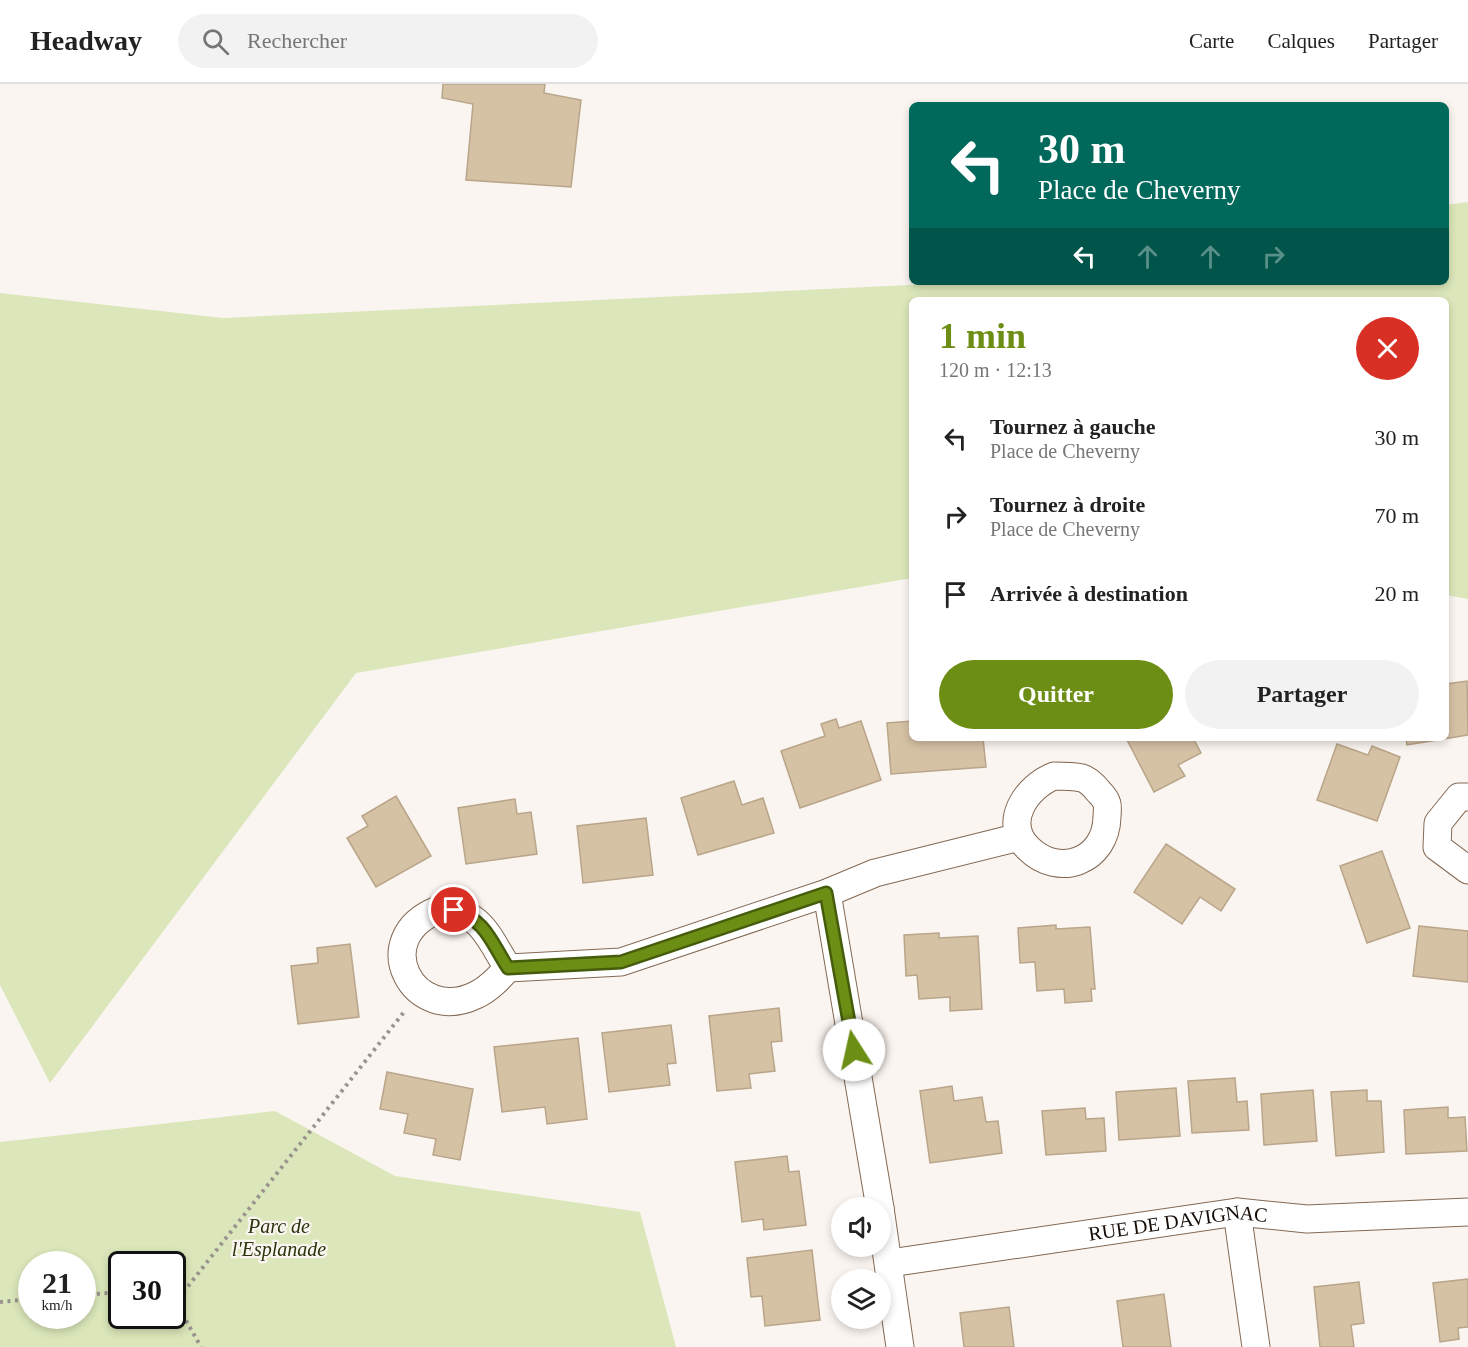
<!DOCTYPE html>
<html lang="fr">
<meta charset="utf-8">
<style>
:root{--surface:#fff;--page:#f2f2f2;--text:#222;--muted:#767676;--line:#e0e0e0;--accent:#6c8e14}
body{margin:0;font-family:Georgia,serif;background:var(--page);color:var(--text);height:100vh;display:flex;flex-direction:column;font-size:22px;white-space:nowrap}
*{box-sizing:border-box;margin:0}
p{font-size:20px;color:var(--muted)}
.icon{flex:none;width:33px;height:33px;fill:none;stroke:currentColor;stroke-width:2;stroke-linecap:round;stroke-linejoin:round}
.map{position:relative;flex:1;overflow:hidden}
.details{position:absolute;left:909px;top:213px;width:540px;height:444px;display:flex;flex-direction:column;background:var(--surface);border-radius:9px;box-shadow:0 3px 9px #0003}
.details>*{flex:none}
.guide{position:absolute;left:909px;top:18px;width:540px;height:183px;border-radius:9px;box-shadow:0 3px 9px #0003;background:#00695c;color:#fff;overflow:hidden}
.tools{position:absolute;left:831px;top:1113px;display:grid;gap:12px}
.tools a{display:grid;place-items:center;width:60px;height:60px;border-radius:50%;background:var(--surface);box-shadow:0 3px 9px #0003;font-size:30px}
.speed{position:absolute;left:18px;top:1167px;display:flex;gap:12px;font-size:30px;font-weight:700;text-align:center}
.speed>*{display:grid;place-content:center;width:78px;height:78px;border-radius:50%;background:var(--surface);box-shadow:0 3px 9px #0003;line-height:1}
.speed small{font-size:15px;font-weight:400}
.speed .limit{border:3px solid #111;border-radius:9px;background:#fff;color:#111}
.pin{position:absolute;display:grid;place-items:center;width:51px;height:51px;color:#fff;margin:-26px;border:3px solid #fff;border-radius:50%;box-shadow:0 2px 6px #0007}
.me{position:absolute;width:66px;margin:-33px;rotate:350deg;stroke-linejoin:round;filter:drop-shadow(0 0 4px #0008)}
.turn{display:flex;align-items:center;gap:21px;height:126px;padding:0 30px;font-size:27px}
.turn .icon{width:78px;height:78px;stroke-width:2.5}
.turn b{display:block;font-size:42px;line-height:51px}
.lanes{display:flex;align-items:center;height:57px;padding:0 30px;background:#0003;justify-content:center;gap:30px;direction:ltr}
.lanes .off{opacity:.35}
.round{display:grid;place-items:center;flex:none;width:63px;height:63px;border-radius:32px;background:var(--page)}
.headline{display:flex;align-items:center;justify-content:space-between;height:102px;padding:0 30px}
h1{font-size:36px;font-weight:700;line-height:45px;color:var(--accent)}
.action{display:flex;gap:12px;margin-top:auto;padding:12px 30px}
.action a{flex:1;height:69px;border-radius:36px;background:var(--accent);color:#fff;font-size:24px;font-weight:700;line-height:69px;text-align:center}
.action a+a{background:var(--page);color:var(--text)}
ul{padding:0;list-style:none}
li{display:flex;align-items:center;gap:18px;height:78px;padding:0 30px}
li div{flex:1}
li b{display:block;font-size:22px}
li em{font-style:normal}
header{display:flex;align-items:center;gap:36px;box-sizing:border-box;height:84px;padding:0 30px;background:var(--surface);border-bottom:2px solid var(--line)}
header strong{font-size:28px}
nav{display:flex;gap:33px;margin-inline-start:auto;font-size:21px}
.search{width:420px;height:54px;background:var(--page);display:flex;align-items:center;gap:15px;box-sizing:border-box;padding:0 21px;border-radius:33px;color:var(--muted);font-size:22px}
.map>svg:first-child{display:block}
.green{fill:#dbe7ba;fill-rule:evenodd}
.building{fill:#d5c1a4;stroke:#b9a589;stroke-width:1.5}
.lines{fill:none;stroke-linecap:round;stroke-linejoin:round}
.minor-casing{stroke:#836954;stroke-width:29}
.path{stroke:#9b938e;stroke-width:4;stroke-dasharray:3 4.5;stroke-linecap:butt}
.minor{stroke:#fff;stroke-width:27}
.route-casing{stroke:#465c0d;stroke-width:15}
.route{stroke:#6c8e14;stroke-width:10}
.labels{text-anchor:middle;dominant-baseline:central;stroke-width:4.5;stroke-linejoin:round;paint-order:stroke}
.street-label{font-size:20px;fill:#160c05;stroke:#fbf5f1}
.park-label{font-size:20px;font-style:italic;fill:#2b330b;stroke:#fbf5f1}
</style>
<header>
<strong>Headway</strong>
<div class="search"><svg class="icon" aria-label="search" viewBox="0 0 24 24"><circle cx="10" cy="10" r="6"/><path d="M15 15l6 6"/></svg>Rechercher</div>
<nav><a>Carte</a><a>Calques</a><a>Partager</a></nav>
</header>
<div class="map">
<svg width="1468" height="1263" viewBox="0 0 1468 1263">
<rect width="100%" height="100%" fill="#fbf5f1"/>
<!-- green -->
<g class="green">
<polygon points="1468,118 1468,515 1446,511 1446,216 912,216 912,494 356,589 50,999 0,901 0,209 223,234 971,198 1446,198 1446,121"/>
<path d="M275,1027L395,1092L640,1128L676,1263H0V1058ZM32,1180H82V1232H32ZM122,1180H172V1232H122Z"/>
</g>
<!-- building -->
<g class="building">
<polygon points="443,0 545,0 544,9 581,16 571,103 466,96 473,20 442,14"/>
<polygon points="1467,597 1468,651 1407,661 1406,654 1446,654 1446,600"/>
<polygon points="836,635 839,644 861,637 881,696 800,724 781,667 825,652 821,640"/>
<polygon points="912,637 912,654 983,654 986,683 891,690 887,639"/>
<polygon points="1126,654 1193,654 1201,669 1178,681 1185,692 1154,708"/>
<polygon points="1337,660 1368,671 1372,662 1400,673 1377,737 1317,716"/>
<polygon points="734,697 742,721 763,714 774,749 698,771 681,714"/>
<polygon points="396,712 431,772 376,803 347,754 368,742 362,732"/>
<polygon points="515,715 517,730 531,728 537,770 466,780 458,724"/>
<polygon points="646,734 653,791 583,799 577,742"/>
<polygon points="1166,760 1235,805 1221,827 1200,813 1182,840 1134,808"/>
<polygon points="1382,767 1410,844 1367,859 1340,782"/>
<polygon points="1056,841 1056,845 1090,843 1095,905 1091,905 1092,917 1065,919 1064,905 1037,907 1035,878 1020,879 1018,844"/>
<polygon points="1419,842 1468,847 1468,898 1413,892"/>
<polygon points="939,849 939,854 978,852 982,925 950,927 950,913 919,915 917,891 906,892 904,851"/>
<polygon points="350,860 359,933 298,940 291,882 318,879 317,864"/>
<polygon points="779,924 782,957 771,958 775,987 749,990 751,1004 717,1007 709,932"/>
<polygon points="671,941 676,979 667,980 670,1001 609,1008 602,949"/>
<polygon points="578,954 587,1035 547,1040 545,1023 502,1028 494,963"/>
<polygon points="387,988 473,1005 460,1076 433,1071 436,1055 404,1049 408,1030 380,1025"/>
<polygon points="1235,994 1237,1018 1247,1017 1249,1046 1192,1049 1188,997"/>
<polygon points="952,1002 954,1017 982,1013 986,1038 998,1037 1002,1069 930,1079 920,1007"/>
<polygon points="1176,1004 1180,1052 1119,1056 1116,1008"/>
<polygon points="1313,1006 1317,1057 1264,1061 1261,1010"/>
<polygon points="1367,1006 1367,1017 1381,1017 1384,1068 1336,1072 1331,1008"/>
<polygon points="1448,1023 1448,1034 1465,1033 1467,1067 1406,1070 1404,1026"/>
<polygon points="1085,1024 1086,1035 1104,1034 1106,1067 1046,1071 1042,1027"/>
<polygon points="787,1072 789,1088 799,1087 806,1141 764,1146 763,1135 742,1138 735,1078"/>
<polygon points="812,1166 820,1236 765,1242 762,1212 751,1213 747,1174"/>
<polygon points="1468,1195 1468,1243 1458,1244 1459,1255 1440,1258 1433,1199"/>
<polygon points="1359,1198 1364,1239 1351,1241 1354,1263 1320,1263 1314,1203"/>
<polygon points="1164,1210 1171,1263 1123,1263 1117,1217"/>
<polygon points="1009,1223 1014,1263 964,1263 960,1229"/>
</g>
<g class="lines">
<defs>
<g id="minor">
<path d="M1054,692C1063,692 1073,692 1082,694C1089,696 1095,703 1099,708C1102,711 1106,716 1107,720C1108,723 1107,730 1107,733C1106,777 1059,795 1028,764C1002,739 1026,703 1054,692Z"/>
<polyline points="1468,713 1459,713 1438,739 1437,763 1468,786"/>
<polyline points="827,809 880,1124"/>
<path d="M438,826C481,825 488,853 508,884C499,894 489,905 476,911C413,942 367,854 438,826Z"/>
<polyline points="508,884 621,878 827,809 875,789 1019,753"/>
<polyline points="880,1124 900,1263"/>
<polyline points="1237,1128 1256,1263"/>
<path id="s1" d="M890,1179L1237,1128L1307,1135L1468,1128"/>
</g>
</defs>
<!-- minor casing -->
<use href="#minor" class="minor-casing"/>
<!-- path -->
<g class="path">
<polyline points="82,1211 122,1208"/>
<polyline points="0,1218 32,1215"/>
<polyline points="172,1219 184,1233 201,1263"/>
<polyline points="174,1220 404,928"/>
</g>
<!-- minor -->
<use href="#minor" class="minor"/>
</g>
<g class="lines">
<defs>
<path id="route" d="M454,826C486,836 491,858 508,884L621,878L826,809L854,966"/>
</defs>
<!-- route casing -->
<use href="#route" class="route-casing"/>
<!-- route -->
<use href="#route" class="route"/>
</g>
<g class="labels">
<!-- street labels -->
<g class="street-label">
<text stroke="none"><textPath href="#s1" startOffset="291">RUE DE DAVIGNAC</textPath></text>
</g>
<!-- park labels -->
<g class="park-label">
<text x="279" y="1142">Parc de<tspan x="279" dy="23">l'Esplanade</tspan></text>
</g>
</g>
</svg>
<div class="tools">
<a><svg class="icon" aria-label="sound" viewBox="0 0 24 24"><path d="M4 9h4l5-4v14l-5-4H4zM17 9q2 3 0 6"/></svg></a>
<a><svg class="icon" aria-label="layers" viewBox="0 0 24 24"><path d="M12 4l9 5-9 5-9-5zM3 14l9 5 9-5"/></svg></a>
</div>
<div class="speed"><div>21<small>km/h</small></div><div class="limit">30</div></div>
<div class="pin" style="left:454px;top:826px;background:#d93025"><svg class="icon" aria-label="arrive" viewBox="0 0 24 24"><path d="M6 21V4h12l-3 4 3 4H6"/></svg></div>
<svg class="me" style="left:854px;top:966px" viewBox="-20 -20 40 40"><circle r="19" fill="#fff"/><path d="M0-13L10 11 0 6-10 11z" fill="#6c8e14"/></svg>
<div class="guide">
<div class="turn"><svg class="icon" aria-label="left" viewBox="0 0 24 24"><path d="M17 20v-9H6M10 6l-5 5 5 5"/></svg><div><b>30 m</b>Place de Cheverny</div></div>
<div class="lanes"><svg class="icon" aria-label="left" viewBox="0 0 24 24"><path d="M17 20v-9H6M10 6l-5 5 5 5"/></svg><svg class="icon off" aria-label="ahead" viewBox="0 0 24 24"><path d="M12 20V5M6 11l6-6 6 6"/></svg><svg class="icon off" aria-label="ahead" viewBox="0 0 24 24"><path d="M12 20V5M6 11l6-6 6 6"/></svg><svg class="icon off" aria-label="right" viewBox="0 0 24 24"><path d="M7 20v-9h11M14 6l5 5-5 5"/></svg></div>
</div>
<section class="details">
<div class="headline"><div><h1>1 min</h1><p>120 m · 12:13</p></div><a class="round" style="background:#d93025;color:#fff"><svg class="icon" aria-label="close" viewBox="0 0 24 24"><path d="M6 6l12 12M18 6L6 18"/></svg></a></div>
<ul>
<li><svg class="icon" aria-label="left" viewBox="0 0 24 24"><path d="M17 20v-9H6M10 6l-5 5 5 5"/></svg><div><b>Tournez à gauche</b><p>Place de Cheverny</p></div><em>30 m</em></li>
<li><svg class="icon" aria-label="right" viewBox="0 0 24 24"><path d="M7 20v-9h11M14 6l5 5-5 5"/></svg><div><b>Tournez à droite</b><p>Place de Cheverny</p></div><em>70 m</em></li>
<li><svg class="icon" aria-label="arrive" viewBox="0 0 24 24"><path d="M6 21V4h12l-3 4 3 4H6"/></svg><div><b>Arrivée à destination</b></div><em>20 m</em></li>
</ul>
<div class="action"><a>Quitter</a><a>Partager</a></div>
</section>
</div>
